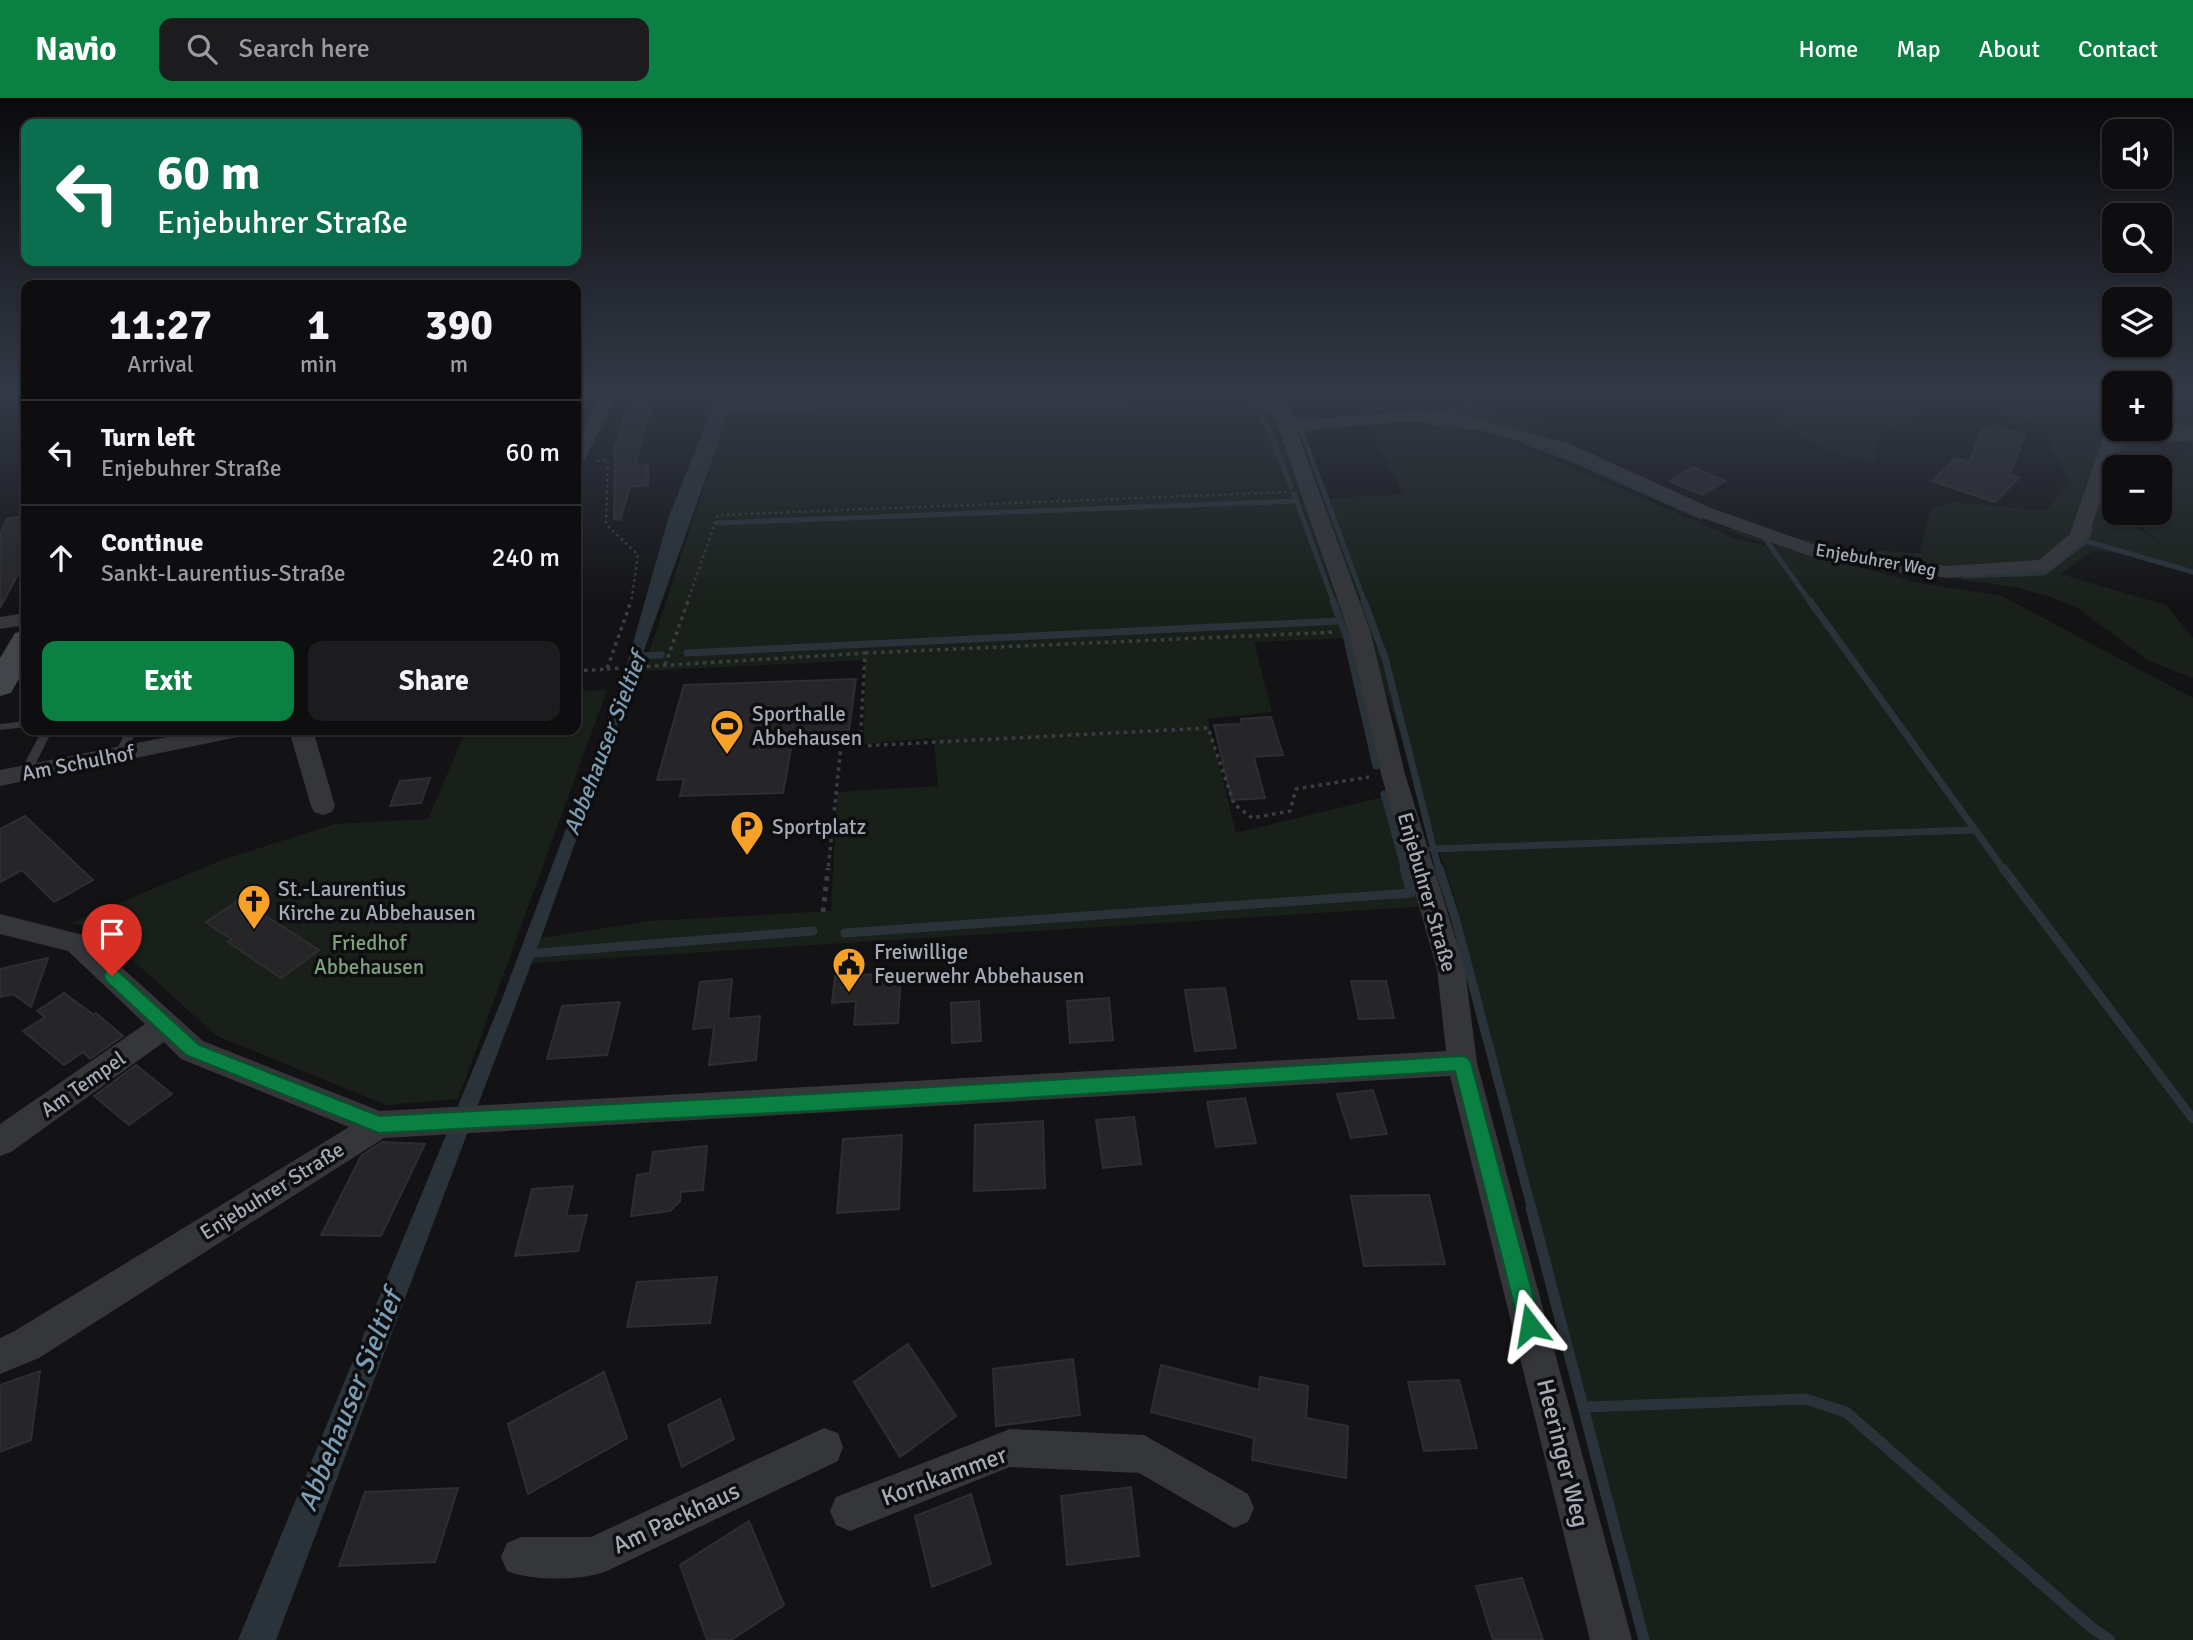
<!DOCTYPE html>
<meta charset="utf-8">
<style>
:root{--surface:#0e0e10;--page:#1c1c1e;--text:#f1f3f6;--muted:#9b9c9f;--line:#2e2e30;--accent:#0b8043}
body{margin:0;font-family:Signika,sans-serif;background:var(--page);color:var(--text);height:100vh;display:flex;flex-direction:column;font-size:26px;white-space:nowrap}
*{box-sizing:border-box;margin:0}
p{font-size:23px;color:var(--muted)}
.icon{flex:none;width:38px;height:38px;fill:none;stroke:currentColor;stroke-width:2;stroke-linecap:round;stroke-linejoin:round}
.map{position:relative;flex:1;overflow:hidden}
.details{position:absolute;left:21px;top:182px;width:560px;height:455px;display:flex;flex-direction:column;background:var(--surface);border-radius:14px;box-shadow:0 2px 5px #0004,0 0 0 2px var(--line)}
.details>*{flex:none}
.hud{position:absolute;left:21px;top:21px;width:560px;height:147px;border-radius:14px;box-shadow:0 2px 5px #0004,0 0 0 2px var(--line);background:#0b6e4f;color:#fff;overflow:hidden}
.fabs{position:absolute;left:2102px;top:21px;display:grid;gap:14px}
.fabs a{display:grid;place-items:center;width:70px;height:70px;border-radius:14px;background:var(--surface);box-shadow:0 2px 5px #0004,0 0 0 2px var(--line);font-size:35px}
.pin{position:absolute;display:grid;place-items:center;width:60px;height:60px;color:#fff;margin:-72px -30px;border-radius:50% 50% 50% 0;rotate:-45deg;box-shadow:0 0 7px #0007}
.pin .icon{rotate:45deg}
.me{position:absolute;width:77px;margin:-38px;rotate:346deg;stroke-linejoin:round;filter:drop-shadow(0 0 5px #0008)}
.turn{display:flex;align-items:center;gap:24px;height:147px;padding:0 21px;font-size:32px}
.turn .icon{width:91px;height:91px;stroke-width:2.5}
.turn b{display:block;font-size:49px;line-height:60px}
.eta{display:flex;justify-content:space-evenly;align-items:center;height:119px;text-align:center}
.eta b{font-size:42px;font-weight:700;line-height:49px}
.button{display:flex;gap:14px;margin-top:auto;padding:14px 21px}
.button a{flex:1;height:80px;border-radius:14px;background:var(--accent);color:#fff;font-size:28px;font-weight:700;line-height:80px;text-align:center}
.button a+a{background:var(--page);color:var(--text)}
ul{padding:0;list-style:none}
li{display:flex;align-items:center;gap:21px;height:105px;padding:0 21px;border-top:2px solid var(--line)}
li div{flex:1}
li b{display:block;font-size:26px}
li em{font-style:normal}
header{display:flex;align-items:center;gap:42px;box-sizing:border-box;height:98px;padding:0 35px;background:var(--accent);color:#fff}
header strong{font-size:33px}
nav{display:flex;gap:38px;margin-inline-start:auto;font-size:24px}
.search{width:490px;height:63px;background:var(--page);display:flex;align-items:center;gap:18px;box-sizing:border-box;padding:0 24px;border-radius:14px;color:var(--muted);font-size:26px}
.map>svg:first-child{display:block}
.green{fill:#19201a}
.water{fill:#293339}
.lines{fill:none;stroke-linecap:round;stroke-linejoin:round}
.stream-far3{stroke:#293339;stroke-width:5}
.stream-far2{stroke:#293339;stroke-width:7}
.stream-far1{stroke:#293339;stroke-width:9}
.stream{stroke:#293339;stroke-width:11}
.building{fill:#262629;stroke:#2d2e31;stroke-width:2}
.path-far2{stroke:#3a3d41;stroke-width:2.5;stroke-dasharray:2.5 3.5;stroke-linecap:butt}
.path-far1{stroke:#3a3d41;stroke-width:3.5;stroke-dasharray:3.5 4.5;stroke-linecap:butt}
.path{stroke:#3a3d41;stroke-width:5;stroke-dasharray:4.5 6;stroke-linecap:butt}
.service{fill:#34363a;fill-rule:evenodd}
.minor{fill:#34363a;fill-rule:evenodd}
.secondary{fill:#42454a;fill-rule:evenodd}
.route{fill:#0b8043;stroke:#07532c;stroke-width:2}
.labels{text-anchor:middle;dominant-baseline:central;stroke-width:7;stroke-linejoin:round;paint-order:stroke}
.far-street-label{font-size:18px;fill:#a4abb6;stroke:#0e0e10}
.poi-label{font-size:21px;fill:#a4abb6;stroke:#0e0e10;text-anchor:start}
.street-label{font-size:21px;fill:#a4abb6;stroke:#0e0e10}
.park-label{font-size:21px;fill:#7ba27b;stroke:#0e0e10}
.water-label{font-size:23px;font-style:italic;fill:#7a9db3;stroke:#0e0e10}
.near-street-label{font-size:24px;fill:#a4abb6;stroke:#0e0e10}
.near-water-label{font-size:28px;font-style:italic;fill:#7a9db3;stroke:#0e0e10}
</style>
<header>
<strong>Navio</strong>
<div class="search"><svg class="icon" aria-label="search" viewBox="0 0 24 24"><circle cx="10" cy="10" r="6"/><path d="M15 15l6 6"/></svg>Search here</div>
<nav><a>Home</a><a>Map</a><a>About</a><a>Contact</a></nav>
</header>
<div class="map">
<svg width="2193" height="1542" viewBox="0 0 2193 1542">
<rect width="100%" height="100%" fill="#131315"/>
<!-- green -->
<g class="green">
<polygon points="736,293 1262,293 1349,520 1286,524 1349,521 1355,540 1254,544 1272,614 1208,621 1236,735 1395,696 1429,808 531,865 541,840 650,823 831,813 837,694 938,688 934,640 864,646 865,562 643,573"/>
<polygon points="1323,293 1370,293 1396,302 1433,306 1467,305 1541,324 1556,332 1539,339 1439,316 1359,311"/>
<path d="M1773,293H1938L1974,296L1981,293H2085L2114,316V331H2133L2168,356L2159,369H2114V415H2142L2138,431L2168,449L2143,432L2148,415H2160V374L2192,348L2160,322V293H2193V474L2135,456L2093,453L2060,476L2166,507L2193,540V580L2149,563L2076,509L2048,498L2014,489L1843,465L1914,484L2002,498L2193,600V1542H1641L1457,807L1322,401L1403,396L1373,338L1445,329L1538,355L1739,442L1780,450L1728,433L1730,429L1736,427L1850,451L1920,455L1931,411L1955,404L2046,413L2068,381L2040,327C2021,320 1963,305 1943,309C1920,313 1898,326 1877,336L1875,365L1837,356L1784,328Z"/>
<polygon points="607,592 458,1001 386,1007 217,938 96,829 71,825 222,762 335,726 428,721 466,632 576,632 576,593"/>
</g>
<!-- water -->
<polygon class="water" points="719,293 736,293 732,307 541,840 276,1542 238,1542 502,901 624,577 669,418"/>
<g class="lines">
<!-- stream-far3 -->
<g class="stream-far3">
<polyline points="1249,293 1269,332 1291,389"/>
<polyline points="1273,293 1295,323 1304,323"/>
<polyline points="2102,293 2114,302"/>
<polyline points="722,310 1251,299"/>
<polyline points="1432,316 1452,315 1493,293"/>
<polyline points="1430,324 1473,330"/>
<polyline points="2160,327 2193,330"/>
<polyline points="1309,331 1301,332 1365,505"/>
<polyline points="1526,345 1566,359 1701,419"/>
<polyline points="1294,396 1334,505"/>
<polyline points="2100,403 2122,341 2193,341"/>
<polyline points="717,425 1296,403"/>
<polyline points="1766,442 1811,505"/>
<polyline points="2086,443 2193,474"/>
<polyline points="1871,467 1906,473"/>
<polyline points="1964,478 2044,475 2086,443 2090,432"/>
</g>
<!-- stream-far2 -->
<g class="stream-far2">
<polyline points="1333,503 1346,537 1376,668"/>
<polyline points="1364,503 1385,560 1439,772"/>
<polyline points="1810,503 2004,772"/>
<polyline points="687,555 1340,523"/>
<polyline points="638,558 661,557"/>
<polyline points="1384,696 1405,772"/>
<polyline points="1432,751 1974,732"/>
</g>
<!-- stream-far1 -->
<g class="stream-far1">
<polyline points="1439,770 1455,819 1532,1112"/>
<polyline points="2003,770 2193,1021"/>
<polyline points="845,835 1411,795 1404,770"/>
<polyline points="526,856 813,833"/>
</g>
<!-- stream -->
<g class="stream">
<polyline points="1531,1110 1644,1542"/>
<polyline points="1586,1309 1805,1301 1846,1314 2092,1530 2110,1542"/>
</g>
</g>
<!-- building -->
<g class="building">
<polygon points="632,293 654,293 635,369 648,367 648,387 630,389 620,422 614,421 615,350"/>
<polygon points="1991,328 2025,336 2010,377 2019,380 1995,404 1932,383 1956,360 1969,364 1983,331 1989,332"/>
<polygon points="1693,369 1725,383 1702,397 1670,383"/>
<polygon points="26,418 26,461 0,510 0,436 7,421"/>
<polygon points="856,581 849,632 794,634 783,695 680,698 684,681 657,682 684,587"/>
<polygon points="1271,619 1283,657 1254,659 1265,700 1232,702 1214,627 1242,626 1241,621"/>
<polygon points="430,680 421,705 390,708 400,683"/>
<polygon points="25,718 93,782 54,804 22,772 0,784 0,731"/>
<polygon points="238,803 266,818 319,852 281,880 228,844 232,842 206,824"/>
<polygon points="48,860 31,909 13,896 0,899 0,871"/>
<polygon points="901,875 898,925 854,927 856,903 832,905 835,878"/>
<polygon points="732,881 728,921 760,918 756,962 709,967 714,929 693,931 700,884"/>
<polygon points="1351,883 1386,883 1394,920 1359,921"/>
<polygon points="1225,890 1236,950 1195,953 1185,892"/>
<polygon points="64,895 94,917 96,915 123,938 90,961 83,954 64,967 23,933 45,919 37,913"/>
<polygon points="1109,900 1113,942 1070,945 1067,903"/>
<polygon points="979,903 981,943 952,945 951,905"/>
<polygon points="620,904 607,957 547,961 562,908"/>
<polygon points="136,967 172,996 129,1027 94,998"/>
<polygon points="1373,992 1387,1036 1351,1040 1337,996"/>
<polygon points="1245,1000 1256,1045 1216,1049 1207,1004"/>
<polygon points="1134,1019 1141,1066 1103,1070 1096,1022"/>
<polygon points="1043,1023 1045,1090 974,1093 975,1027"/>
<polygon points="902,1037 899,1111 837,1115 843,1041"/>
<polygon points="382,1044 425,1046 381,1138 321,1137 361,1058"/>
<polygon points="707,1048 703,1092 681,1094 680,1103 670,1113 631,1118 637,1077 650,1075 653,1054"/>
<polygon points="573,1088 566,1118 587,1117 578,1153 515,1158 532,1091"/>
<polygon points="1429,1097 1445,1166 1364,1168 1351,1098"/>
<polygon points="717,1179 710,1225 627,1229 637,1184"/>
<polygon points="908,1246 956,1318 900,1359 854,1284"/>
<polygon points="1073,1261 1080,1317 996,1328 993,1271"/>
<polygon points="1161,1267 1259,1292 1260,1279 1308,1288 1306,1320 1348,1328 1346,1380 1252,1362 1254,1340 1151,1314"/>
<polygon points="40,1273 31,1342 0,1354 0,1287"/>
<polygon points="604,1274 627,1340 528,1396 508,1326"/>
<polygon points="1459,1282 1477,1350 1424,1353 1408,1284"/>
<polygon points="720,1301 734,1341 682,1369 668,1327"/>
<polygon points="1131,1389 1139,1458 1067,1467 1061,1398"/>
<polygon points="458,1390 435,1464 339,1468 365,1394"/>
<polygon points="971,1396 991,1466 932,1489 915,1418"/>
<polygon points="749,1423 784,1507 731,1542 707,1542 680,1467"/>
<polygon points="1522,1480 1543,1542 1493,1542 1476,1488"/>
</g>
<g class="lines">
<!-- path-far2 -->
<g class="path-far2">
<polyline points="2092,293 2114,311"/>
<polyline points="597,363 608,362 606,426 638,457 631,505"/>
<polyline points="687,505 718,417 1289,394"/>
</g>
<!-- path-far1 -->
<g class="path-far1">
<polyline points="865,555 1336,534"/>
<polyline points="665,567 688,503"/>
<polyline points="607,571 865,555 860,648 841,648 828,772"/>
<polyline points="576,573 607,571 631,503"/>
<polyline points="860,648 1208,630 1234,706 1252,720 1290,713 1296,691 1369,679"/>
</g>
<!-- path -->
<polyline class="path" points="823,814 828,770"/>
<!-- service -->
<g class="service">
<polygon points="26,623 26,629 0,632 0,626"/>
<polygon points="38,632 81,632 76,635 49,639 29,679 21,679 19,676 40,636"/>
<polygon points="126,632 136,632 126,658 120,662 114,658"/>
</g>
<!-- minor -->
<g class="minor">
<polygon points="603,293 619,293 585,361 576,366 576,345"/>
<polygon points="1259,293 1275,293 1292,323 1415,313 1462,317 1568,345 1711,410 1818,448 1947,468 2039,462 2070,436 2106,331 2193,331 2193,341 2119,340 2089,438 2051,472 1947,480 1807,457 1697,418 1556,353 1462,327 1415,323 1297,333 1370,532 1405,676 1465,871 1477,965 1632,1542 1590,1542 1450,978 384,1040 39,1260 0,1276 0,1240 13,1234 349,1029 181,961 164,944 11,1054 0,1058 0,1026 145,926 68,853 0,836 0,816 87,838 203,943 380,1013 1446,953 1437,871 1381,676 1348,532 1278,329"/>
<polygon points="26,515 26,527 0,531 0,519"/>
<polygon points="202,632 250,632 246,637 238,639 0,688 0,672"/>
<polygon points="289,632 313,632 335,708 332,714 323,717 314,714 311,708"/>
<path d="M824,1330L838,1335L843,1349L838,1363L607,1473C583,1483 531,1483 507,1473L501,1459L507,1445L521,1439H591Z"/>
<polygon points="1010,1331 1144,1337 1248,1396 1254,1410 1248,1424 1234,1430 1139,1375 1010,1369 850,1433 836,1427 830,1413 836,1399"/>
</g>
<!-- secondary -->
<polygon class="secondary" points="26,532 26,568 11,595 0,598 0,560 15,535"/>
</g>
<!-- sky -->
<linearGradient id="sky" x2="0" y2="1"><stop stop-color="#0a0a0c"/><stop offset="0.58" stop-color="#333946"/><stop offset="1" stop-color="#333946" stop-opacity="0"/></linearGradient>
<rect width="2193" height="509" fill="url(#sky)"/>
<!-- route -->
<polygon class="route" points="112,871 118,873 199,947 379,1018 813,996 1462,958 1468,960 1471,965 1541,1227 1537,1235 1530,1238 1522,1235 1519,1227 1455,973 813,1013 379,1035 186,957 106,883 104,878 106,873"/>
<!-- icons -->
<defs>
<symbol id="stadium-pin" viewBox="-11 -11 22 30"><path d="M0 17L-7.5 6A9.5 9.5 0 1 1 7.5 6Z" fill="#f8a128" stroke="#0e0e10"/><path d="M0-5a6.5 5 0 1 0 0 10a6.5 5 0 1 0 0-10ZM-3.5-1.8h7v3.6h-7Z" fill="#111"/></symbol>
<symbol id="parking-pin" viewBox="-11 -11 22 30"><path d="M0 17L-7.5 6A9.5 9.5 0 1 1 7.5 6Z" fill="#f8a128" stroke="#0e0e10"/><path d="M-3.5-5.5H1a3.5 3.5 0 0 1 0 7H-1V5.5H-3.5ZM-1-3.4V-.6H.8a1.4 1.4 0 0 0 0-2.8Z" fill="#111"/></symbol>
<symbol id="church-pin" viewBox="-11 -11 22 30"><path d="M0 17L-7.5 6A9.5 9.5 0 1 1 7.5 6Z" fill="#f8a128" stroke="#0e0e10"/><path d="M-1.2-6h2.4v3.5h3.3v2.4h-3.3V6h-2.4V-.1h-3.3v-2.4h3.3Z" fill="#111"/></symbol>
<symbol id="civic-pin" viewBox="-11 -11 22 30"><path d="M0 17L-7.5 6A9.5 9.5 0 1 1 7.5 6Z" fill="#f8a128" stroke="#0e0e10"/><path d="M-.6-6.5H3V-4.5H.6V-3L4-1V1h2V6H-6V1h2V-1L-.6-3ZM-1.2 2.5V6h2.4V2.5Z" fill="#111"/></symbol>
</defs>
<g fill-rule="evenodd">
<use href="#stadium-pin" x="708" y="609" width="38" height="52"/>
<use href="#parking-pin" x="728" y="710" width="38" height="52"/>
<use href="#church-pin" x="235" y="784" width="38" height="52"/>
<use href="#civic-pin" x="830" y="847" width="38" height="52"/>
</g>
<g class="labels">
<!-- far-street labels -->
<g class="far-street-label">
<text transform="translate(1876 462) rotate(10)">Enjebuhrer Weg</text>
</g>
<!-- poi labels -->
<g class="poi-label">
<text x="752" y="616">Sporthalle<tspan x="752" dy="24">Abbehausen</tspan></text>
<text x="772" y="729">Sportplatz</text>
<text x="278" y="791">St.-Laurentius<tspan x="278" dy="24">Kirche zu Abbehausen</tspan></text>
<text x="874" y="854">Freiwillige<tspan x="874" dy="24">Feuerwehr Abbehausen</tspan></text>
</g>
<!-- street labels -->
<g class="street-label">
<text transform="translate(78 665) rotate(-11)">Am Schulhof</text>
<text transform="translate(1427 794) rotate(74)">Enjebuhrer Straße</text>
<text transform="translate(83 986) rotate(-35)">Am Tempel</text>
<text transform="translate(272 1093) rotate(-32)">Enjebuhrer Straße</text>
</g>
<!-- park labels -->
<g class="park-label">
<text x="369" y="845">Friedhof<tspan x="369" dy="24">Abbehausen</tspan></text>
</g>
<!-- water labels -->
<g class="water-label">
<text transform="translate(605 646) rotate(-69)">Abbehauser Sieltief</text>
</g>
<!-- near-street labels -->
<g class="near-street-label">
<text transform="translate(1563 1355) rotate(76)">Heeringer Weg</text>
<text transform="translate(944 1378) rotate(-20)">Kornkammer</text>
<text transform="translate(676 1420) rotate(-25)">Am Packhaus</text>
</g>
<!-- near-water labels -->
<g class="near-water-label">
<text transform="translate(350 1303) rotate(-68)">Abbehauser Sieltief</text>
</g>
</g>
</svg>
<div class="fabs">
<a><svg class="icon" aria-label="sound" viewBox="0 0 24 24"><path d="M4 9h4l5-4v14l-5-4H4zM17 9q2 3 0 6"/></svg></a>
<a><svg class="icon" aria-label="search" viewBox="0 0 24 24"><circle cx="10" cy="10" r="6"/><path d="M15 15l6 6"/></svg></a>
<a><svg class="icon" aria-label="layers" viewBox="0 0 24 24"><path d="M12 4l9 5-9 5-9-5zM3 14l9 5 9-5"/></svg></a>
<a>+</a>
<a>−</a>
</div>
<div class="pin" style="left:112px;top:878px;background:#d93025"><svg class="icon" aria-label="arrive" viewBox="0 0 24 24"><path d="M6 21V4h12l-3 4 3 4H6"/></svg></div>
<svg class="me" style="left:1530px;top:1227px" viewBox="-20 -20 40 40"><path d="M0-17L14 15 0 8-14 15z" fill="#0b8043" stroke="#fff" stroke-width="4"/></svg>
<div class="hud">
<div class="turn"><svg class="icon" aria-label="left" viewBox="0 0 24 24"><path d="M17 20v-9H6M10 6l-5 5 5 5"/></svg><div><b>60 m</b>Enjebuhrer Straße</div></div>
</div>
<section class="details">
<div class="eta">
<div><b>11:27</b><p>Arrival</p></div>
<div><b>1</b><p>min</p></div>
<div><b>390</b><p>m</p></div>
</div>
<ul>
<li><svg class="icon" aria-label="left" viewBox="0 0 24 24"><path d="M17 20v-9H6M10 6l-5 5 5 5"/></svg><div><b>Turn left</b><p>Enjebuhrer Straße</p></div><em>60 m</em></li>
<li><svg class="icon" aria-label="ahead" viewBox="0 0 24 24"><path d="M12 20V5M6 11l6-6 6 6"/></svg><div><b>Continue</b><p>Sankt-Laurentius-Straße</p></div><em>240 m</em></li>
</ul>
<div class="button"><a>Exit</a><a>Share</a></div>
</section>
</div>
